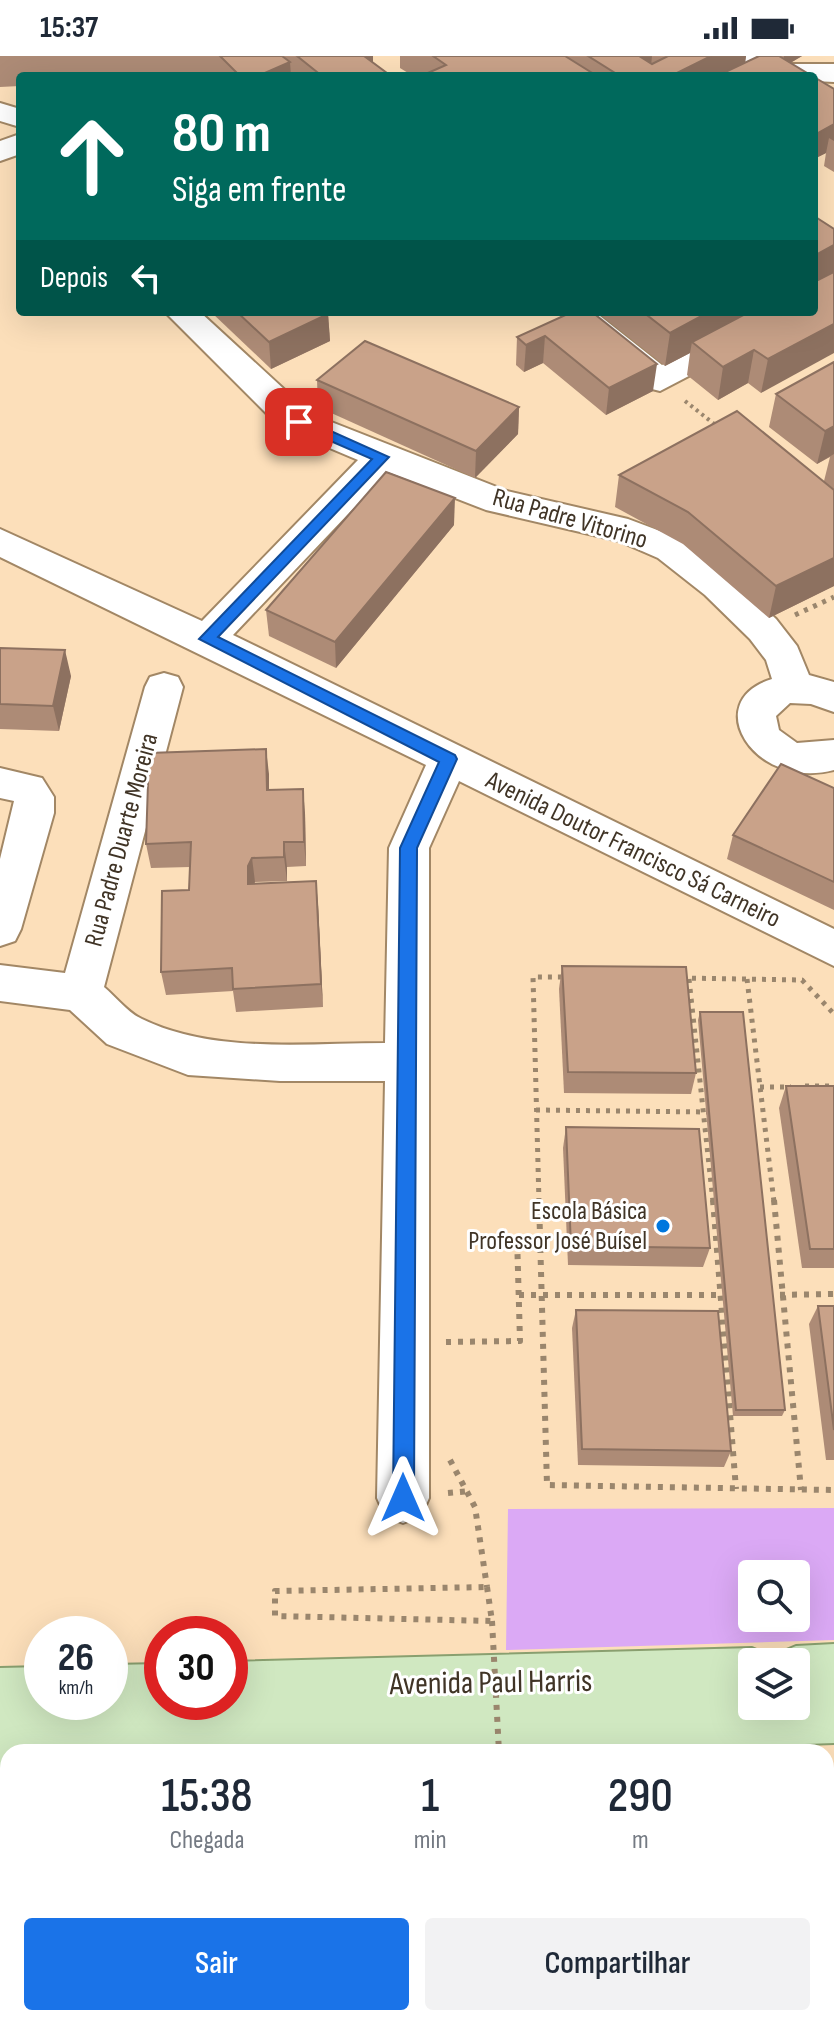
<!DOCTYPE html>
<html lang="pt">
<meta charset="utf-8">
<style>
:root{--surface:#fff;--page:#f2f2f3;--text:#1f2937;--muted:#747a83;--accent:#1a73e8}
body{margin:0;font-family:"Sofia Sans Condensed",sans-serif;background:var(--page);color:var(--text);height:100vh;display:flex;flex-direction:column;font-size:30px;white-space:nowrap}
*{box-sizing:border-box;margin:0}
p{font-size:26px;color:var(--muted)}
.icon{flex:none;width:44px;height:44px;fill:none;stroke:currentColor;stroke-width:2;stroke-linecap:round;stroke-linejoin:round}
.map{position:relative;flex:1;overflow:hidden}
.drawer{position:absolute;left:0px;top:1688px;width:834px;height:282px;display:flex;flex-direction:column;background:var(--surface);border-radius:24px 24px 0 0;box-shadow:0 8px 32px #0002}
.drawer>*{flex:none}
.top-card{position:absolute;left:16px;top:16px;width:802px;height:244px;border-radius:8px;box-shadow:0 8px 32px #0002;background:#00695c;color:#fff;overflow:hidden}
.fabs{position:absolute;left:738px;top:1504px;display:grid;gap:16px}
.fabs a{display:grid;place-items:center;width:72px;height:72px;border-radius:8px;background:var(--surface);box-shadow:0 8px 32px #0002;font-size:40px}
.speed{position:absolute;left:24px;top:1560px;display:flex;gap:16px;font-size:40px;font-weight:700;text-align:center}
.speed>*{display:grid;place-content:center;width:104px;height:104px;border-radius:50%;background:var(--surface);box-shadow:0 8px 32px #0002;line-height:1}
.speed small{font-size:20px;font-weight:400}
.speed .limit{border:12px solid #d22;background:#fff;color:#111}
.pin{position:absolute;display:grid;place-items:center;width:68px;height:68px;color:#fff;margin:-34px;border-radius:16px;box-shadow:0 4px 12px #0006}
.me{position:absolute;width:88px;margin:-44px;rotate:0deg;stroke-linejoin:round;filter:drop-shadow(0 0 6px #0008)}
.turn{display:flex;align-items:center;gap:28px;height:168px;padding:0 24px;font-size:36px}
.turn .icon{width:104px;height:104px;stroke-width:2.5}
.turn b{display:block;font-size:56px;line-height:68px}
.then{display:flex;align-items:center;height:76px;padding:0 24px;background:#0003;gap:16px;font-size:30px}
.eta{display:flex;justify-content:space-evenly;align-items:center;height:136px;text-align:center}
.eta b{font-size:48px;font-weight:600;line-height:56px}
.cta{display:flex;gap:16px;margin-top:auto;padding:16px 24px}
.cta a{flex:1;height:92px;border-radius:8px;background:var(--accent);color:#fff;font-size:32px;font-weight:600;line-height:92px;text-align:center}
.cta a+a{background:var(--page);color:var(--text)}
.status{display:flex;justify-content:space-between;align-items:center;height:56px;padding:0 40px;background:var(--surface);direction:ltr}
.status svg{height:22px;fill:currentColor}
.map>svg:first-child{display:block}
.green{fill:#dba9f5;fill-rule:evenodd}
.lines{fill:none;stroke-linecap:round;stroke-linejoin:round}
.minor-casing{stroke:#a28765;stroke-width:4}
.major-casing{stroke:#899f6f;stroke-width:4}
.path-far2{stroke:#9a866d;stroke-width:4;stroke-dasharray:3 4;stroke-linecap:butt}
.path-far1{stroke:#9a866d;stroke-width:5;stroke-dasharray:4 6;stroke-linecap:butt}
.path{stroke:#9a866d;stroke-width:6;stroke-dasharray:5 7;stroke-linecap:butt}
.minor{fill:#fff;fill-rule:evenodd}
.major{fill:#d0e8c1;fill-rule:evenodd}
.path-bridge{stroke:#9a866d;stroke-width:6;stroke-dasharray:5 7;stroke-linecap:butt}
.wall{fill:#ad8b76}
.shaded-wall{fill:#8d7160}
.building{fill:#c9a289;stroke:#8d7160;stroke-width:2}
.route{fill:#1a73e8;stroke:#114b97;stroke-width:2}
.poi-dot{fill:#0077de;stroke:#fff;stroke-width:3}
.labels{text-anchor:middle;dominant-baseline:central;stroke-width:6;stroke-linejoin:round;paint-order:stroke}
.street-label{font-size:26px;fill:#403426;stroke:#fff}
.poi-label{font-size:26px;fill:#403426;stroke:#fff;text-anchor:end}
.near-street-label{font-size:32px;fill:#403426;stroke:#fff}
</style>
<div class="status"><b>15:37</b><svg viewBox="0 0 49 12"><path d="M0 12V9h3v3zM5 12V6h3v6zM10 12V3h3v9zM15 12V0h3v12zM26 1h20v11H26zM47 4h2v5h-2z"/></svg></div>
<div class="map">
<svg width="834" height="1969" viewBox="0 0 834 1969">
<rect width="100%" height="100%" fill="#fcdfba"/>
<!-- green -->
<path class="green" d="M834,1452V1584L506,1594L508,1453ZM752,1518H796V1562H752Z"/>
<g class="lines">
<defs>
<g id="minor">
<polygon points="732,0 767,0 782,8 834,8 834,26 814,25 814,20 762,20"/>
<polygon points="0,47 20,53 20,71 0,65"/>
<polygon points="20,78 20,98 0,105 0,85"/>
<path d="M165,256H200L311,358L507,435L628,463L684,484L731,521L776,563L797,590L809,619L834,626V656L811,648L790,647L776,660L779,674L797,687L834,684V714C754,735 699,645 772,623L766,604L750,583L705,539L658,502L619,485L486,454L388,416L233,579L834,873V910L459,725L429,792V1442L421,1460L403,1467L385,1460L377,1442L385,1025H280L188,1019L107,988L70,954L0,945V909L65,917L145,631L150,621L164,617L178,621L183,631L104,931C116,941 128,957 142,963C214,998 306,987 385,987L389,792L426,709L0,501V473L202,565L358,404L287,374L273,364Z"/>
<polygon points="558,256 595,256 662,309 762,256 803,256 798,263 660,335 648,332"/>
<polygon points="0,712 42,722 54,741 54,757 21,873 15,885 0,890 0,803 14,745 0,742"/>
<rect x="826" y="1834" width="8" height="58"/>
<polygon points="8,1846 8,1962 37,1962 39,1969 0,1969 0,1849"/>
<polygon points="307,1962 379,1962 376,1969 304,1969"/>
</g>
<path id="major" d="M834,1588V1687L569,1696H8V1714L0,1715V1612L42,1611V1646H66L61,1657L94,1656L87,1646H110V1609L162,1608V1646H185L181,1654L212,1653L208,1646H230V1606L752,1592L771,1600L774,1606L777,1598L796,1590ZM752,1606H796V1650H752Z"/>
</defs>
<!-- minor casing -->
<use href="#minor" class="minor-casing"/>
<!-- major casing -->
<use href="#major" class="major-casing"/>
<!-- path-far2 -->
<polyline class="path-far2" points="685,345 718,371"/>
<!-- path-far1 -->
<g class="path-far1">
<polyline points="795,559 834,541"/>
<polyline points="682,922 802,924 834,958"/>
<polyline points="689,923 713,1146"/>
<polyline points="747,923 774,1146"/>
<polyline points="805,1030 834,1030"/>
<polyline points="760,1031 791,1031"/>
<polyline points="536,1054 707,1056"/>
<polyline points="539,1146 533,921 568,921"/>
</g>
<!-- path -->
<g class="path">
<polyline points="539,1144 547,1429 834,1434"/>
<polyline points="713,1144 736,1433"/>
<polyline points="774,1144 801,1434"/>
<polyline points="519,1239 722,1239"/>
<polyline points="768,1239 834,1238"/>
<polyline points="446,1286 520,1285 517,1180"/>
<polyline points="450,1404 475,1451 487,1531"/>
<polyline points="448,1437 471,1435"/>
<polygon points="487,1531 492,1565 275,1560 275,1535"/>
<polyline points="530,1962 530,1969"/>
</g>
<!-- minor -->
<use href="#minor" class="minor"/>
<!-- major -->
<use href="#major" class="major"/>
<!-- path-bridge -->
<polyline class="path-bridge" points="492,1565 499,1696"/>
</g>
<!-- wall -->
<g class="wall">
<polygon points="0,0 373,0 373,7 391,20 20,20 20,30 0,31"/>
<polygon points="400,0 746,0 745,6 759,0 802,0 790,7 812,20 413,20 400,12"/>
<polygon points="814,21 834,33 834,116 824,110 826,97 814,103"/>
<polygon points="211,256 327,256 328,258 330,285 271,313"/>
<polygon points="572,256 653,335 606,359 543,307 524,316 516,309 517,281"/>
<polygon points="597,256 814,256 761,337 748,327 718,344 687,319 690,297 665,310"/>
<polygon points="834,306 834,530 769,562 683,488 615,451 619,419 824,425 830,401 817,408 769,371 776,338"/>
<polygon points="317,324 519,351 518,378 475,422 318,351"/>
<polygon points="454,469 336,612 269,580 266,554"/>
<polygon points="0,592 71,620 59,675 0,673"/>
<polygon points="266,693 269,734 305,757 306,810 287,811 287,825 255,826 254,828 318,849 323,951 236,956 233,935 166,939 161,916 189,834 190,811 151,812 146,788"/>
<polygon points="834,732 834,854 727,803 733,779"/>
<polygon points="562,910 696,1017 691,1038 564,1037 559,933"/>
<polygon points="700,956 785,1354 782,1360 733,1360 698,964"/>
<polygon points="786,1030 834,1030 834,1212 802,1212 779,1052"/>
<polygon points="566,1071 710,1192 703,1211 568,1209 563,1092"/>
<polygon points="818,1250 834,1250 834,1404 826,1404 809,1268"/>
<polygon points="576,1254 731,1395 724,1411 578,1409 572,1272"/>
</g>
<!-- shaded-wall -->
<g class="shaded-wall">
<polygon points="348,0 373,0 373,10"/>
<polygon points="639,0 652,0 650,20"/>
<polygon points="711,0 746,0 744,15 721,18 721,20 671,20"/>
<polygon points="784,0 802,0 782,12"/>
<polygon points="290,6 291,20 258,20"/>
<polygon points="834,68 834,85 829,82 826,97 814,103 814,86 816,78"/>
<polygon points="834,189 834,218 814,229 814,200"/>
<polygon points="709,256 765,256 692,286 690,297 665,310 670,277"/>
<polygon points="328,258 330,285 271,313 269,286"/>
<polygon points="834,268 834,297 761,337 768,303"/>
<polygon points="545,280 543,307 524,316 526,289"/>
<polygon points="754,294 748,327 718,344 723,311"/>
<polygon points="657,308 653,335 606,359 609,332"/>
<polygon points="519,351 518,378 475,422 476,395"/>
<polygon points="834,370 834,398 817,408 825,375"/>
<polygon points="455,442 454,469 336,612 335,586"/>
<polygon points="834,502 834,530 769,562 776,530"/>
<polygon points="65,594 71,620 59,675 53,650"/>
<polygon points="266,693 269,718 269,759 267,734"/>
<polygon points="303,733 305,757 306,810 304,786"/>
<polygon points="284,786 287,811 287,825 284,801"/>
<polygon points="252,802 255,826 251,834 248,828 248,810"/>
<polygon points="316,825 318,849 323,951 321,928"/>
</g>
<!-- building -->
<g class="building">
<polygon points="220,0 282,0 290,6 258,20 240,20"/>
<polygon points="297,0 364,0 391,20 322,20"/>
<polygon points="433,0 565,0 597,20 421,20 446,9"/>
<polygon points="588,0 639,0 652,8 668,0 711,0 671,20 620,20"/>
<polygon points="759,0 779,0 812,20 725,20 721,18"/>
<polygon points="814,21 834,33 834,68 816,78 814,77"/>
<polygon points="814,160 834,173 834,189 814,200"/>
<polygon points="834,216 834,268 768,303 754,294 723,311 692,286 749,256 753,258 757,256 814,256 814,226"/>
<polygon points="237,256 327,256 328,258 269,286"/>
<polygon points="572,256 592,256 657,308 609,332 545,280 526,289 517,281"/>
<polygon points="643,256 709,256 670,277"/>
<polygon points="365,285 519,351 476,395 317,324"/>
<polygon points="834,306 834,370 825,375 776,338"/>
<polygon points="737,355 834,434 834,502 776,530 688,456 619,419"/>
<polygon points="386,416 455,442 335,586 266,554"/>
<polygon points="0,592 65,594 53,650 0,648"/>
<polygon points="266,693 267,734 303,733 304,786 284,786 284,801 252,802 248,810 248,828 316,825 321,928 233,933 232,912 161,916 162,835 189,834 191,786 146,788 149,697"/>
<polygon points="781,708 834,732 834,826 733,779"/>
<polygon points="562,910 686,911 696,1017 568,1016"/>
<polygon points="700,956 743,956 785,1354 736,1354"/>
<polygon points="786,1030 834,1030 834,1193 810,1193"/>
<polygon points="566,1071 699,1073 710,1192 571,1190"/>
<polygon points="818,1250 834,1250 834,1374"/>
<polygon points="576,1254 718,1255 731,1395 582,1393"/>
</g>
<!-- route -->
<polygon class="route" points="294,363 304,363 389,401 218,581 455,699 457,703 417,792 414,1442 411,1450 403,1453 396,1450 393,1442 400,792 439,706 199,583 372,403 294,369"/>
<!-- markers -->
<circle class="poi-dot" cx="663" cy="1170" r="8"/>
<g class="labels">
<!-- street labels -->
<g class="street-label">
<text transform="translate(570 463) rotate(16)">Rua Padre Vitorino</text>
<text transform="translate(122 784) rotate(-75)">Rua Padre Duarte Moreira</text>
<text transform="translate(633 794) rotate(26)">Avenida Doutor Francisco Sá Carneiro</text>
</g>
<!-- poi labels -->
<g class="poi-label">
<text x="647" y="1155">Escola Básica<tspan x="647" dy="30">Professor José Buísel</tspan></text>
</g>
<!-- near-street labels -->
<g class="near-street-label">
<text transform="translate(491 1627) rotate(-1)">Avenida Paul Harris</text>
</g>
</g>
</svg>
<div class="fabs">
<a><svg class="icon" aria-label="search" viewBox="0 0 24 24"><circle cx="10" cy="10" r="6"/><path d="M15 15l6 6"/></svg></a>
<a><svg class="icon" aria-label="layers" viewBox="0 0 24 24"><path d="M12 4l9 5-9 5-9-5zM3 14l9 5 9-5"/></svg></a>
</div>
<div class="speed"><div>26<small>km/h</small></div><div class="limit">30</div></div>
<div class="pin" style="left:299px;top:366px;background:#d93025"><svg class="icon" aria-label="arrive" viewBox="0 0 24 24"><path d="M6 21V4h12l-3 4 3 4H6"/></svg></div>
<svg class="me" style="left:403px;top:1442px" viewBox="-20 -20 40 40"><path d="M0-17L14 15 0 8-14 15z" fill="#1a73e8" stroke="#fff" stroke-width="4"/></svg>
<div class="top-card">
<div class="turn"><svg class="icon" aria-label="ahead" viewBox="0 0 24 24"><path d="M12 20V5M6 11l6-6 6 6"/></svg><div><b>80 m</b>Siga em frente</div></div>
<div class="then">Depois<svg class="icon" aria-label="left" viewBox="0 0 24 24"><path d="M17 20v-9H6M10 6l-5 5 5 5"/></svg></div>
</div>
<section class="drawer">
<div class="eta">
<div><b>15:38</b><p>Chegada</p></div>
<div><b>1</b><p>min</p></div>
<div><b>290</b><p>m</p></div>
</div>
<div class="cta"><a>Sair</a><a>Compartilhar</a></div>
</section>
</div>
